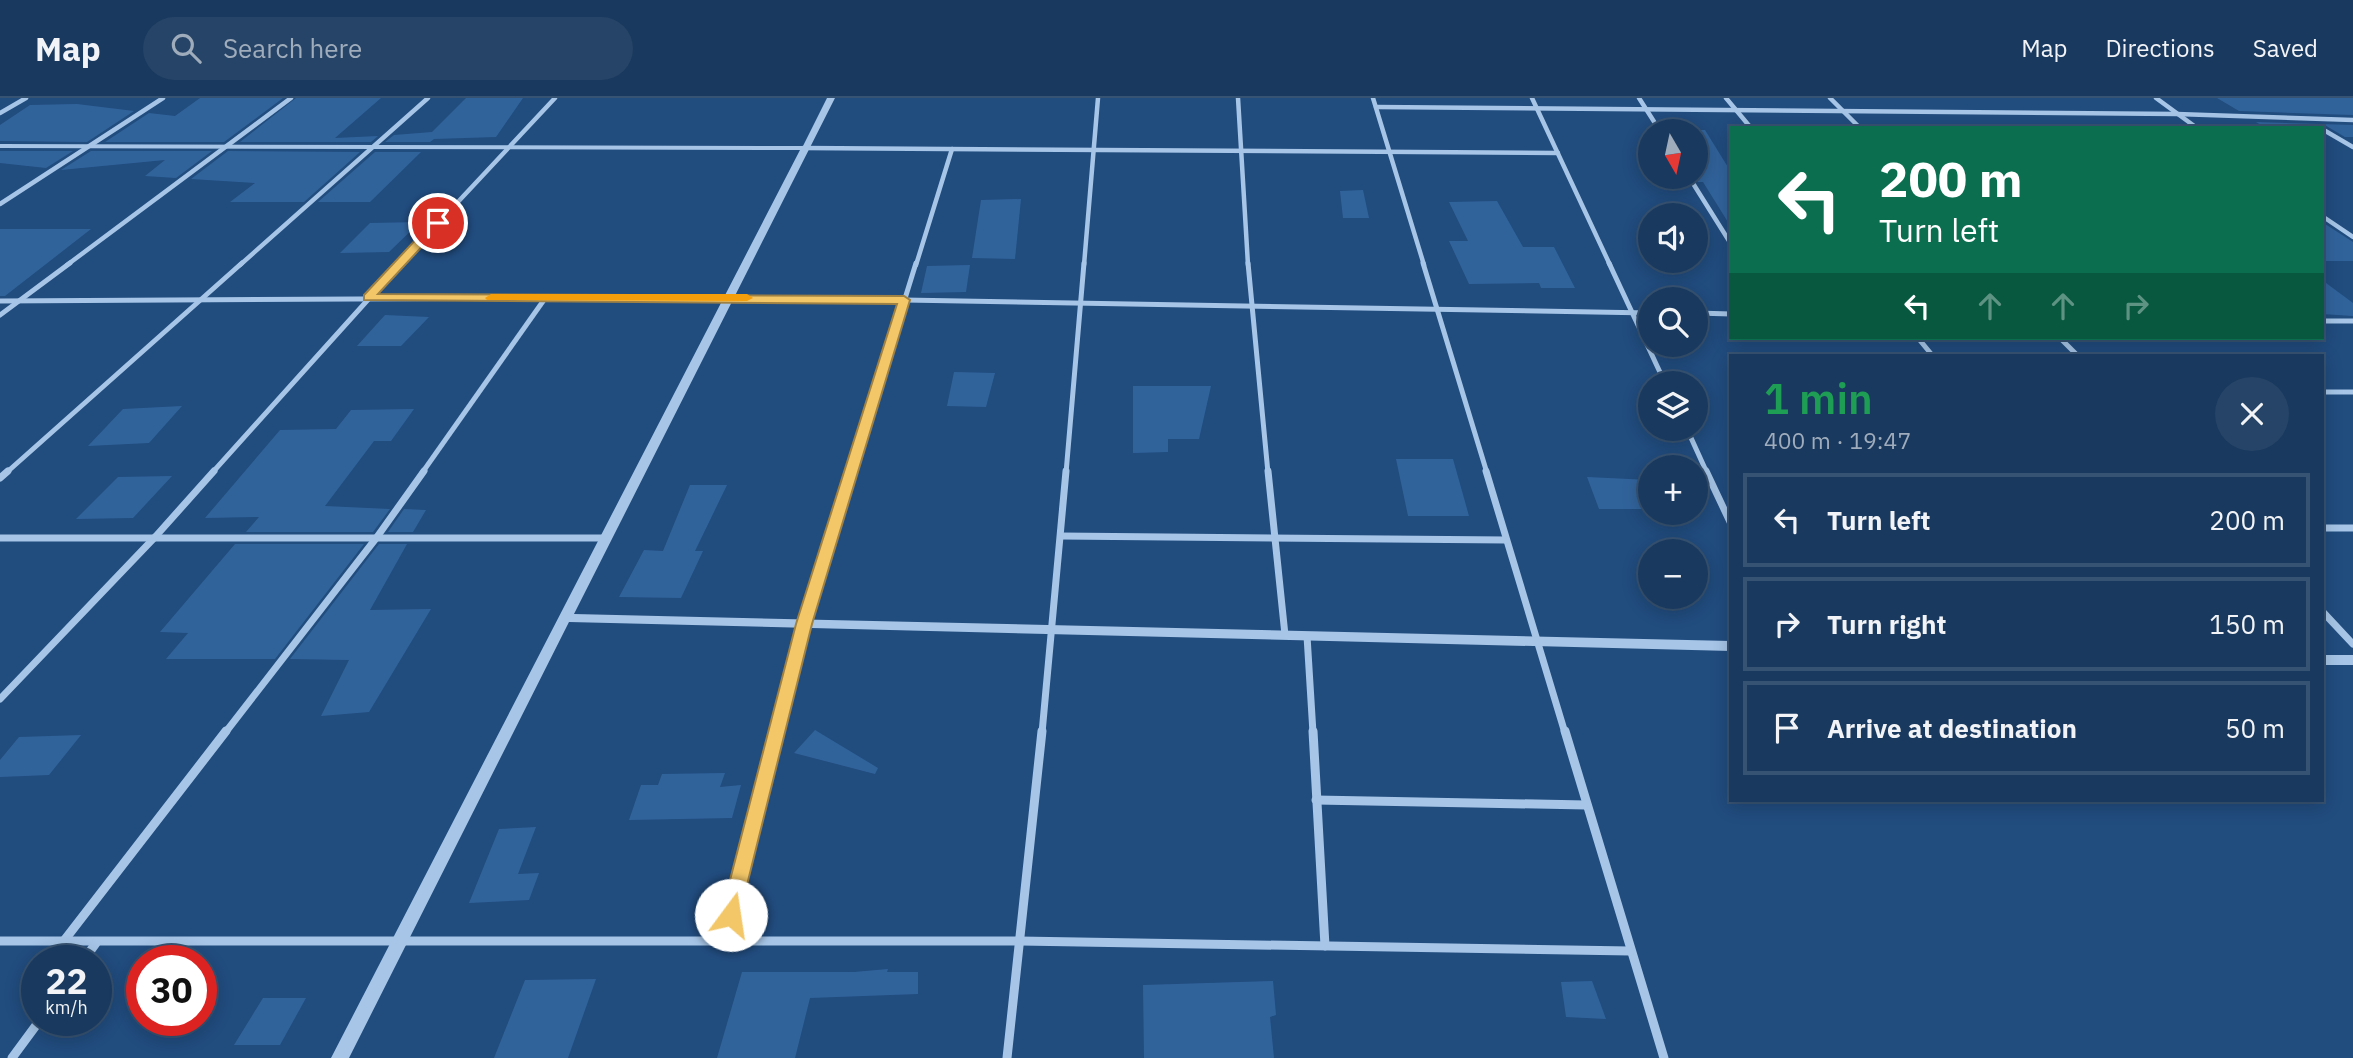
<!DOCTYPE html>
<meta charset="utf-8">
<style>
:root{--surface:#19395e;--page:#264467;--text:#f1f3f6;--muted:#9facbc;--line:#375373}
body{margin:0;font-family:"IBM Plex Sans",sans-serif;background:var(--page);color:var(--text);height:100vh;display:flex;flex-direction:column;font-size:26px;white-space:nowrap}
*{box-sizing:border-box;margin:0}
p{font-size:23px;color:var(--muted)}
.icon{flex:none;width:38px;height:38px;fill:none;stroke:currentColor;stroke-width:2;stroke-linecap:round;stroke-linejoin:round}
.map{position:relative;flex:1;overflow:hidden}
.side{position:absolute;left:1729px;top:256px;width:595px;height:448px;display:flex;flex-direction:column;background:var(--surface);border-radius:0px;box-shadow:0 4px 18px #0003,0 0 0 2px var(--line)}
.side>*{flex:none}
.guide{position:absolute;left:1729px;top:28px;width:595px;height:214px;border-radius:0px;box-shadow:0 4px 18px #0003,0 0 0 2px var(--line);background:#0b6e4f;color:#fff;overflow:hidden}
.needle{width:46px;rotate:171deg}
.tools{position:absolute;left:1638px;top:21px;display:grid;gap:14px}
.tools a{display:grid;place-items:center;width:70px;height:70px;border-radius:50%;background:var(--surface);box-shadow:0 4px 18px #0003,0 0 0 2px var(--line);font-size:35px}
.speed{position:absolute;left:21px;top:847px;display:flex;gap:14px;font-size:35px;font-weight:700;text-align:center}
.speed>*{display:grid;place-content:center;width:91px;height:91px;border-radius:50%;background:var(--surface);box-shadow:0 4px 18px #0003,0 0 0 2px var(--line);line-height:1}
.speed small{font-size:18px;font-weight:400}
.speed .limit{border:10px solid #d22;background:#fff;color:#111}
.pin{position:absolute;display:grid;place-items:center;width:60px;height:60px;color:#fff;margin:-30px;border:4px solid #fff;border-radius:50%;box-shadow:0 2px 7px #0007}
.me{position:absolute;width:77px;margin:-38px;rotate:14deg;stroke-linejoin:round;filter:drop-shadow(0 0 5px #0008)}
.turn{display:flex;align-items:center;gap:24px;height:147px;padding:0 35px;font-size:32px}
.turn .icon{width:91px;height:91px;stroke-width:2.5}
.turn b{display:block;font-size:49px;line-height:60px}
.lanes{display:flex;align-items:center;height:66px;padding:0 35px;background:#0003;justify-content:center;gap:35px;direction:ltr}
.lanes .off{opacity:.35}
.round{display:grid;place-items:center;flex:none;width:74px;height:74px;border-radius:37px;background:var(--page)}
.summary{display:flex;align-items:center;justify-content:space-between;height:119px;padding:0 35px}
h1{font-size:42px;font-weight:600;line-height:52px;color:#1e9e55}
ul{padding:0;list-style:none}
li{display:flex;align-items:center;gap:21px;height:94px;margin:0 14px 10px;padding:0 21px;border:4px solid var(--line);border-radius:0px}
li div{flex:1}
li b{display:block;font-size:26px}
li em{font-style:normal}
header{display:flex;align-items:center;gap:42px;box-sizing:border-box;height:98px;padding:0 35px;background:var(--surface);border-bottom:2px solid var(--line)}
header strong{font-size:33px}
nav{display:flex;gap:38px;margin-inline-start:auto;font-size:24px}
.search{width:490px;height:63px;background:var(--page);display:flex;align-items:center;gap:18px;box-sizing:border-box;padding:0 24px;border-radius:38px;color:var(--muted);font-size:26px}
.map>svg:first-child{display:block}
.building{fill:#31639b}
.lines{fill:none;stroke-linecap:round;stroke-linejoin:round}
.minor-far3{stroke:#a6c5e7;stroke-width:4.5}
.minor-far2{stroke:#a6c5e7;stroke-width:5}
.minor-far1{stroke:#a6c5e7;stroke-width:7}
.minor{stroke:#a6c5e7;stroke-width:9}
.tertiary{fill:#a6c5e7;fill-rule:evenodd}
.route{fill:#f3c768;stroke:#9e8144;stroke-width:2}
.slow{fill:#f59e0b}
</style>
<header>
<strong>Map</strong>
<div class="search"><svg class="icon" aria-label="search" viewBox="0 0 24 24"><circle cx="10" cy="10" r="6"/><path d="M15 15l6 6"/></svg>Search here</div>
<nav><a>Map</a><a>Directions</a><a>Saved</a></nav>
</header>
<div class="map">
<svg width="2353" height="960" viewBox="0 0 2353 960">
<rect width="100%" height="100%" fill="#214c7e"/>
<!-- building -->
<g class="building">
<polygon points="200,0 283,0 224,44 105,44 149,15 175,18"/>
<polygon points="296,0 381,0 335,40 378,38 371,44 240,44"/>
<polygon points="466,0 523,0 496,39 434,41 430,44 385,44 394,37 432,34"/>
<polygon points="2217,0 2353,0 2353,17 2239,13"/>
<polygon points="77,6 134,13 87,44 0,43 0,27 30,7"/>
<polygon points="2256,24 2353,27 2353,39 2345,39 2323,26 2317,30 2266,30"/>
<polygon points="1668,32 1705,32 1731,74 1731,129 1703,84 1698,84 1695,79 1696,33"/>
<polygon points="0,53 73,53 46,70 0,65"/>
<polygon points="91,53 212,53 176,80 145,78 165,62 61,72"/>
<polygon points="228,53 360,54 304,104 230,104 255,85 191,81"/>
<polygon points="375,54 421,54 370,104 318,104"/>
<polygon points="1363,92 1369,120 1343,120 1340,93"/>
<polygon points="1021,101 1015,161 972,160 981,102"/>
<polygon points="1497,103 1523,149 1554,149 1575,190 1541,190 1539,185 1469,186 1449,143 1468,143 1449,104"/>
<polygon points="420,124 389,154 340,155 370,125"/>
<polygon points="2322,124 2353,144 2353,163 2322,163"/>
<polygon points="0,131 91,131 5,198 0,198"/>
<polygon points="970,167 966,194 921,195 927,168"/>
<polygon points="2322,182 2353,205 2353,218 2322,216"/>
<polygon points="385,217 429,219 401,248 357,248"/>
<polygon points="954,274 995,275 986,309 947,308"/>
<polygon points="1133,288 1211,288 1199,341 1168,341 1168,354 1133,355"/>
<polygon points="182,308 149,345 88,348 123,311"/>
<polygon points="414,311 391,343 374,343 325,408 390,411 373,434 246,434 259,419 205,420 280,332 336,331 351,312"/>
<polygon points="1396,361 1453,361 1469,418 1408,418"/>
<polygon points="172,378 133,420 76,421 118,379"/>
<polygon points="1587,379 1650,382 1650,411 1599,411"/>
<polygon points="690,387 727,387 695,453 703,453 681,500 619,499 644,452 663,453"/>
<polygon points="404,411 426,412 413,434 388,434"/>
<polygon points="235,446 364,446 275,561 166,561 188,535 160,534"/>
<polygon points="379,446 407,446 370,512 431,511 369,614 321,618 349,562 290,561"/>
<polygon points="815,632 878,670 875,676 794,655"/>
<polygon points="81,637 49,677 0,679 0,662 19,639"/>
<polygon points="725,675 720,689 741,687 732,720 629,722 641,687 658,687 662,676"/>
<polygon points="536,729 518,776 539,775 529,802 469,805 499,731"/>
<polygon points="888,871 887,874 918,874 918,896 810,900 795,960 717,960 742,874 854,874"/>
<polygon points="596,881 568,960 494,960 525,882"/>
<polygon points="1273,883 1276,917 1270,919 1274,960 1144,960 1143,887"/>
<polygon points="1592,883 1606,921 1566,919 1561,884"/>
<polygon points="263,900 306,900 280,947 234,947"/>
</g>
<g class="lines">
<!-- minor-far3 -->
<g class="minor-far3">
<polyline points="1238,0 1248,167"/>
<polyline points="1373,0 1424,167"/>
<polyline points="1532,0 1610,167"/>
<polyline points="1639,0 1660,33"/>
<polyline points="1726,0 1751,30"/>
<polyline points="1830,0 1860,30"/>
<polyline points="2156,0 2197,30"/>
<polyline points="1376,9 2177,16 2353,22"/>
<polyline points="0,15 26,0"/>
<polyline points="2322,31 2353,49"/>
<polyline points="803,50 1558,55"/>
<polyline points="1689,79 1731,146"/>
<polyline points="0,106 163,0"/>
<polyline points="2322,118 2353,139"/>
<polyline points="67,167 291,0"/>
<polyline points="240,167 428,0"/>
<polyline points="399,167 555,0"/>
<polyline points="916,167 952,51"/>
<polyline points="1084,167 1098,0"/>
</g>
<!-- minor-far2 -->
<g class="minor-far2">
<polyline points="1248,165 1268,375"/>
<polyline points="1423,165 1487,375"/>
<polyline points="1609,165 1665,285"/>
<polyline points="0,203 727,199 1650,215"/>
<polyline points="1696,215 1731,216"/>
<polyline points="0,217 70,165"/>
<polyline points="2322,223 2353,223"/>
<polyline points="1918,240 1932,257"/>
<polyline points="2060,240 2077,257"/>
<polyline points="2322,294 2353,294"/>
<polyline points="1687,331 1707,375"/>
<polyline points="6,375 242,165"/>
<polyline points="212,375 401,165"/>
<polyline points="422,375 546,199"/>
<polyline points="851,375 916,165"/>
<polyline points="1066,375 1084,165"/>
</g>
<!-- minor-far1 -->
<g class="minor-far1">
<polyline points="1268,373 1285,537"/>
<polyline points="1486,373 1565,635"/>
<polyline points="1706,373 1731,426"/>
<polyline points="0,380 8,373"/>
<polyline points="2322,430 2353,430"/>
<polyline points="1061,438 1506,442"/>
<polyline points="0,440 604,440"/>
<polyline points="2322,513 2353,546"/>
<polyline points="1307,538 1313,635"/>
<polyline points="0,601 156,438 214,373"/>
<polyline points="225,635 377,439 424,373"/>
<polyline points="777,635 804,526 852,373"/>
<polyline points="1042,635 1066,373"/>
</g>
<!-- minor -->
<g class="minor">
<polyline points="1313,633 1325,848"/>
<polyline points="1565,633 1664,960"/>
<polyline points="1316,702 1586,707"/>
<polyline points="0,843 1020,843 1630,853"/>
<polyline points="724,843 777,633"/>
<polyline points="63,844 226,633"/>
<polyline points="83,863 96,845"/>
<polyline points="12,960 40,922"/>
<polyline points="1007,960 1042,633"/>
</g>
<!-- tertiary -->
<g class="tertiary">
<polygon points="827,0 835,0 574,516 1731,543 1731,553 569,524 349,960 331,960 800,52 0,50 0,46 803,48"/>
<rect x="2322" y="557" width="31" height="10"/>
</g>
</g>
<!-- route -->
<polygon class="route" points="438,121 442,122 442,127 378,196 904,198 910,202 812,526 738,823 731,825 724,823 721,817 796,526 897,206 364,202 364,197 434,122"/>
<!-- slow -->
<polygon class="slow" points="491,196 747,196 753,200 747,203 487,202 485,200"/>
</svg>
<div class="tools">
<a><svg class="needle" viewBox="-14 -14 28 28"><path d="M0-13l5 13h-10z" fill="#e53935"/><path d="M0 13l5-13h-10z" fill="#9facbc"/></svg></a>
<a><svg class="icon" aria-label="sound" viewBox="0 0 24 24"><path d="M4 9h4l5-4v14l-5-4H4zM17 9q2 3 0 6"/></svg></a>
<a><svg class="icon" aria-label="search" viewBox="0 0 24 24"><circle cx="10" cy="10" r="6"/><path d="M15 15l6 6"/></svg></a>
<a><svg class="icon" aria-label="layers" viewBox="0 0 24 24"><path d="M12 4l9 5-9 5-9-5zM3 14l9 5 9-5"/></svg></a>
<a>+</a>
<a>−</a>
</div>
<div class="speed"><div>22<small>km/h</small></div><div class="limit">30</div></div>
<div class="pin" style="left:438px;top:125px;background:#d93025"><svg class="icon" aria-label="arrive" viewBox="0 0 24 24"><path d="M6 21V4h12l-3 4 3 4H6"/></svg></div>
<svg class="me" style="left:731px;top:817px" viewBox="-20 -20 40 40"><circle r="19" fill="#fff"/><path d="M0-13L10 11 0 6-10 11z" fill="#f3c768"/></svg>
<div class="guide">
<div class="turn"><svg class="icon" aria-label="left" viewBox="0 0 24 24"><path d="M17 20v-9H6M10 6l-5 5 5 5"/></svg><div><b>200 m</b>Turn left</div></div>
<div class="lanes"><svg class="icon" aria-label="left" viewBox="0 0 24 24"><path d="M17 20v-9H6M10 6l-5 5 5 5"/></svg><svg class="icon off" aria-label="ahead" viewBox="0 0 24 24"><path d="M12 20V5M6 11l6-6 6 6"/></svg><svg class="icon off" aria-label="ahead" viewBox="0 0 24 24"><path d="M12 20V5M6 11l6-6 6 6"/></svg><svg class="icon off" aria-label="right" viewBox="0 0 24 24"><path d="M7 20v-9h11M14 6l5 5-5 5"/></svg></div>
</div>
<section class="side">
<div class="summary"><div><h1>1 min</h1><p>400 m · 19:47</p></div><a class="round"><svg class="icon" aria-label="close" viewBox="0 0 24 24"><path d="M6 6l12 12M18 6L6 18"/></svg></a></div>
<ul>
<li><svg class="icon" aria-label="left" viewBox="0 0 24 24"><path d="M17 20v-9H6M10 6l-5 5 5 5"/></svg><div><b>Turn left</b></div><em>200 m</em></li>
<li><svg class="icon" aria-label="right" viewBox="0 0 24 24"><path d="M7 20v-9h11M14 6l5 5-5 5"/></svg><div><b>Turn right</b></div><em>150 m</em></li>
<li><svg class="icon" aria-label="arrive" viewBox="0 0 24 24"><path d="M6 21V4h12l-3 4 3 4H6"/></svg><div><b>Arrive at destination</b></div><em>50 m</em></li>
</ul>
</section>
</div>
